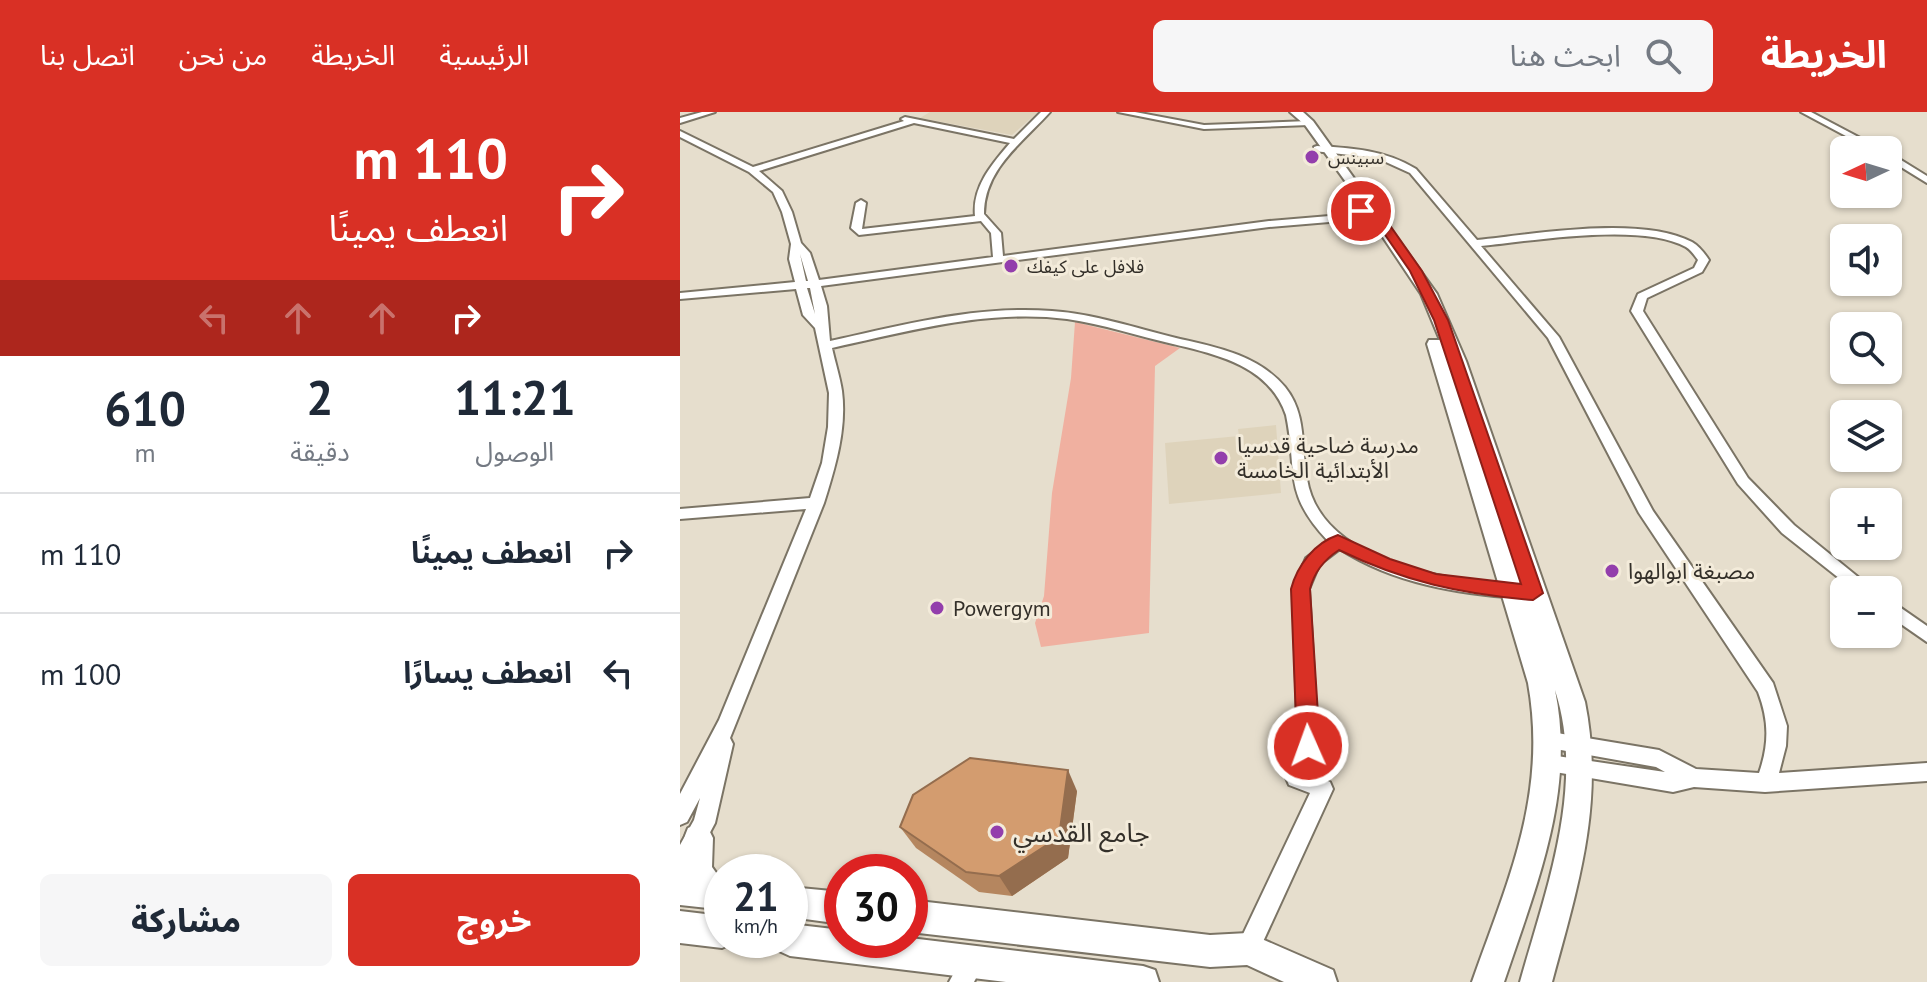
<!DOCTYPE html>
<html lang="ar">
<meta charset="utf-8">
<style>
:root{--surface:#fff;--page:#f6f6f7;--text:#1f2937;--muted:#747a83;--line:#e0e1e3;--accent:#d93025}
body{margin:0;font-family:"PT Sans","Noto Sans Arabic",sans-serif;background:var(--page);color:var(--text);direction:rtl;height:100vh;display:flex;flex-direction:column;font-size:30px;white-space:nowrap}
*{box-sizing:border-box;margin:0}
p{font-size:26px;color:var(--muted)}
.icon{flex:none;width:44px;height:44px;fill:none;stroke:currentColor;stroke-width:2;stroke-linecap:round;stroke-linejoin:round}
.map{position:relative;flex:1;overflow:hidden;direction:ltr}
.sheet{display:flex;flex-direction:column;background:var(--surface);width:680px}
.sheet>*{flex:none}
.top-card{background:#d93025;color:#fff;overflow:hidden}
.needle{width:52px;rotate:266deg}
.fabs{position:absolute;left:1150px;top:24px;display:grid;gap:16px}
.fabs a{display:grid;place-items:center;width:72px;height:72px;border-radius:12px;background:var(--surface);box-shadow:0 2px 6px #0004;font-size:40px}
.speed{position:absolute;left:24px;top:742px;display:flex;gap:16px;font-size:40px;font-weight:700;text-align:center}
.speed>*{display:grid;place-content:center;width:104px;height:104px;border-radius:50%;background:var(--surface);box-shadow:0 2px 6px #0004;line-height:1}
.speed small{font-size:20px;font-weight:400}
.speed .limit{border:12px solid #d22;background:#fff;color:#111}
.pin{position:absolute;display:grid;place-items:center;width:68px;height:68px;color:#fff;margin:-34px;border:4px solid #fff;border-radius:50%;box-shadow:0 2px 8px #0007}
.me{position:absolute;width:88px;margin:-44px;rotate:358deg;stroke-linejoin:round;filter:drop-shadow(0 0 6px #0008)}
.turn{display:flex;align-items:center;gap:28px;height:168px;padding:0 40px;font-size:36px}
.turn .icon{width:104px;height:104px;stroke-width:2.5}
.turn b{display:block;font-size:56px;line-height:68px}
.lanes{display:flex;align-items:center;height:76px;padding:0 40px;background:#0003;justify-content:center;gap:40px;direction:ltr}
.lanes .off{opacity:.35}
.eta{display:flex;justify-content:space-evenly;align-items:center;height:136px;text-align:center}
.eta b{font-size:48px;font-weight:800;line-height:56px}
.primary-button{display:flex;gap:16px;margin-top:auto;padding:16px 40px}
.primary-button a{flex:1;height:92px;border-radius:12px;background:var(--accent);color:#fff;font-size:32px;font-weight:800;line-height:92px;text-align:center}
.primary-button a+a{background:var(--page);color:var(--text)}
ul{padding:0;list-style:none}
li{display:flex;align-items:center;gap:24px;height:120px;padding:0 40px;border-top:2px solid var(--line)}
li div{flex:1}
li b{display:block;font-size:30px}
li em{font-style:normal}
header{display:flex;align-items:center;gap:48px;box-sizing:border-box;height:112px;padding:0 40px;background:var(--accent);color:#fff}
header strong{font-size:38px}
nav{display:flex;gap:44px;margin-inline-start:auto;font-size:28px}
.search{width:560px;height:72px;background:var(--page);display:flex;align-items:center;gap:20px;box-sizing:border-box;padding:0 28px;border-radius:12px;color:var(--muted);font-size:30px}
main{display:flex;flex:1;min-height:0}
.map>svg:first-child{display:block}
.built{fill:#ded3bb}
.green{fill:#f0b0a0}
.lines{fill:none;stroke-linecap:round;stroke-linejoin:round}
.minor-casing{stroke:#7b7465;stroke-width:4}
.major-casing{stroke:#7b7465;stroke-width:4}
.minor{fill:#fff;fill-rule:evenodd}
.major{fill:#fff;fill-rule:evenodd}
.wall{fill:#b5865f}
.shaded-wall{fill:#946d4e}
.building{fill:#d39c6f;stroke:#946d4e;stroke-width:2}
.route{fill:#d93025;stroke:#8d1f18;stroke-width:2}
.poi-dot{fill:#933eac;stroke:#f3ebda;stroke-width:3}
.labels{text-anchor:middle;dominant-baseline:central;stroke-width:6;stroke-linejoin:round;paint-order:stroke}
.far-poi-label{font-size:18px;fill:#332f29;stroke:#f3ebda;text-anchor:start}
.poi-label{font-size:22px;fill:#332f29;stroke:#f3ebda;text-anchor:start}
.near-poi-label{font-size:26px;fill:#332f29;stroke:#f3ebda;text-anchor:start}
</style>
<header>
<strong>الخريطة</strong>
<div class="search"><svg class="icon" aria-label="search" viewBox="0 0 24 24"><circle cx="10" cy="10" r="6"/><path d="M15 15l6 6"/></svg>ابحث هنا</div>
<nav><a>الرئيسية</a><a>الخريطة</a><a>من نحن</a><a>اتصل بنا</a></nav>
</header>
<main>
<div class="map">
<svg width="1247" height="870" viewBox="0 0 1247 870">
<rect width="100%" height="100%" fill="#e6decd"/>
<!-- built -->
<g class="built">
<polygon points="250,0 358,0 332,23 240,6"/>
<polygon points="596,313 601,381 489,392 485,331 559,324 558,317"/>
</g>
<!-- green -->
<polygon class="green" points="395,210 500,236 475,254 469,521 361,535 355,511 364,484 372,381 391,266"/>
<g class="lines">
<defs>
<g id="minor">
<polygon points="22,0 35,0 0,11 0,6"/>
<path d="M361,0H370C343,30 304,57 304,102L321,121L323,144L589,109L697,100L702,103L697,106L589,115L141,174L147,194L150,229C223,213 297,193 372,199C415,202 455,216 496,226C535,235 577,242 605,275C627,302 621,335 627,367C641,452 771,469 840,474L846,475L848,480L846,485L840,486C778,482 713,471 660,437L639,453L629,477L638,634L628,661L650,670L653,677L576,845L568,849L560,845L556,837L630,681L609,673L606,666L618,634L613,477L626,446L648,429C602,380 618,361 606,303C589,254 539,243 493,232C458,224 423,212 387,207C308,197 229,219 152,236C155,250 160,265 162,279C167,317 155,356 144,391L50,626L53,632L35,711L8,762L0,765V733L14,708L20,686L7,710L0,713V682L39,608L126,397L0,407V397L130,386L142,351L148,315L149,281L135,216L123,203L116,177L0,187V181L115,170L109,147L111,132L102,100L93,80L69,60L0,25V19L73,55L224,9L221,7L225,5L334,27ZM234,11L330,31C312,52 292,75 295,104L182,117L186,91L181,88L176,91L171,116L179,123L301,109L311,121L313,145L139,168L130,141L121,131L112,100L102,79L79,59ZM120,142L128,169H126ZM127,176H130L135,202Z"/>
<polygon points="438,0 455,0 524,13 629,9 633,11 629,13 524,17"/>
<polygon points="1121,0 1131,0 1203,38 1192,38"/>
<path d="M637,34C672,36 706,38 736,57L797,128C854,122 961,103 1012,130C1019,134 1025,142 1029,148L1022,160L967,186L963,199L1068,366L1114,413L1194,478H1174L1102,421L1058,372L951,199L958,182L1014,156L1018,148C1015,144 1011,138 1006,135C962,110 852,129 801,134L879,225L973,399L1093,571L1107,614L1106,634L1099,661L1247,651V669L1085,680L1014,675L993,680L863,658L860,652L863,646L870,643L985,660L976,655L864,635L861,629L864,623L871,620L979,638L1016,657L1079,661C1089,632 1089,609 1078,580L959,401L868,226L730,61L697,46L634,39V35Z"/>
<polygon points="1208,40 1247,64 1247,71 1208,47"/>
<polygon points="1208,487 1247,514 1247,530 1208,503"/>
<polygon points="293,837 301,841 305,849 294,870 269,870 285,841"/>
</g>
<g id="major">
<path d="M610,0H623L633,9L757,182L786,249L905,590C925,690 898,774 872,870H840C866,777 906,674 875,578C896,680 856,774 824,870H792C828,768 868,682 848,571L747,232L749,228H760L741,182L668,73L625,13Z"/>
<path d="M18,712L28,716L33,726L32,755L42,769V795L37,797L0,793V763H4C0,747 1,732 8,716Z"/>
<polygon points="110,775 162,780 162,812 110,805"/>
<polygon points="230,788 530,823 568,821 653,858 657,870 604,870 567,853 530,855 230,820"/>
<polygon points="0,799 42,804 42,828 55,828 53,831 42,836 0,831"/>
<polygon points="110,812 162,818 162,828 230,826 463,854 475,858 479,870 326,870 110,844 99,839 94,828 110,828"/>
</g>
</defs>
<!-- minor casing -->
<use href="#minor" class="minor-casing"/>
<!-- major casing -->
<use href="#major" class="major-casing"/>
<!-- minor -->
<use href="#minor" class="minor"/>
<!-- major -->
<use href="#major" class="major"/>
</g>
<!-- wall -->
<polygon class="wall" points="397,679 388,746 332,784 299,780 236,736 220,715"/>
<!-- shaded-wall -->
<polygon class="shaded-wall" points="388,658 397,679 388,746 332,784 319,764"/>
<!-- building -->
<polygon class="building" points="290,646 388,658 379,725 319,764 286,760 220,715 233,683"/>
<!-- route -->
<path class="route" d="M681,95H697L742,159L768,208L863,481L853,488C781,482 725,470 659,438C645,447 634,461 630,477L640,634L636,641L628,644L620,641L617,634L611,477C617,454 634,431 658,423L710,447L756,462L841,472L754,208L730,159L690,101L681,102L675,99Z"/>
<!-- markers -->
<g class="poi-dot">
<circle cx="632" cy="45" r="8"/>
<circle cx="331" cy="154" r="8"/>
<circle cx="541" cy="346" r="8"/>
<circle cx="932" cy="459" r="8"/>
<circle cx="257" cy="496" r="8"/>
<circle cx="317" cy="720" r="8"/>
</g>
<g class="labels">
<!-- far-poi labels -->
<g class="far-poi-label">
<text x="648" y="45">سبينس</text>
<text x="347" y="154">فلافل على كيفك</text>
</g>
<!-- poi labels -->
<g class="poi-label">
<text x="557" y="333">مدرسة ضاحية قدسيا<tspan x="557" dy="25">الأبتدائية الخامسة</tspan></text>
<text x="948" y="459">مصبغة ابوالهوا</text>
<text x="273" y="496">Powergym</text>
</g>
<!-- near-poi labels -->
<g class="near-poi-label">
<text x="333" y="720">جامع القدسي</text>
</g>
</g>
</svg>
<div class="fabs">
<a><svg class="needle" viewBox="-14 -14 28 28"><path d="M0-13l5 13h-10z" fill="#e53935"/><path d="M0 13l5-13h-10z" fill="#747a83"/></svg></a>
<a><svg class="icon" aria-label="sound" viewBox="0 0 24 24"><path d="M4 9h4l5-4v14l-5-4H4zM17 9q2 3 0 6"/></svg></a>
<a><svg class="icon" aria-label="search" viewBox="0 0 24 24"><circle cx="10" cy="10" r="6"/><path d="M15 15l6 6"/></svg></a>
<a><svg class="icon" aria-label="layers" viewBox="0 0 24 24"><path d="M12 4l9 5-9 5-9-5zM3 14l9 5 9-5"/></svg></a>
<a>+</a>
<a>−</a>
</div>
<div class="speed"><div>21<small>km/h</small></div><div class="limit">30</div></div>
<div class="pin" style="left:681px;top:99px;background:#d93025"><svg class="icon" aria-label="arrive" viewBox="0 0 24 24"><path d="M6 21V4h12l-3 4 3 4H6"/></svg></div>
<svg class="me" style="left:628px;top:634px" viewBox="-20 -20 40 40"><circle r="17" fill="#d93025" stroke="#fff" stroke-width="3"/><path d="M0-11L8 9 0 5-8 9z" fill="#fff"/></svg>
</div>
<section class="sheet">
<div class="top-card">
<div class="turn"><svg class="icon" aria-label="right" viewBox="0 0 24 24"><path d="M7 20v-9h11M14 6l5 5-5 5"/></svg><div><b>110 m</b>انعطف يمينًا</div></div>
<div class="lanes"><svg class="icon off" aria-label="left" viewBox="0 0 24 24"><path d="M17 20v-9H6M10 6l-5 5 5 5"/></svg><svg class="icon off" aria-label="ahead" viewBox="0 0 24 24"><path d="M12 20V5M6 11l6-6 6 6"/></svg><svg class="icon off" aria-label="ahead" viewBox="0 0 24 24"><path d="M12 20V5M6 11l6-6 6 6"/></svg><svg class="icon" aria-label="right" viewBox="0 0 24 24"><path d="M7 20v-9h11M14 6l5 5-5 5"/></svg></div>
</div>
<div class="eta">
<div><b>11:21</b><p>الوصول</p></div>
<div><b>2</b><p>دقيقة</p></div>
<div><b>610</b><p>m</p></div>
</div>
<ul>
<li><svg class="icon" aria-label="right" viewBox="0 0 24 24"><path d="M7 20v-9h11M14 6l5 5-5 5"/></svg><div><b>انعطف يمينًا</b></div><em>110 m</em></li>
<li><svg class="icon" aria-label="left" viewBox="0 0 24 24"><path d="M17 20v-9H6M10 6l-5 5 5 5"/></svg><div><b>انعطف يسارًا</b></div><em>100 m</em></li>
</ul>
<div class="primary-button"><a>خروج</a><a>مشاركة</a></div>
</section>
</main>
